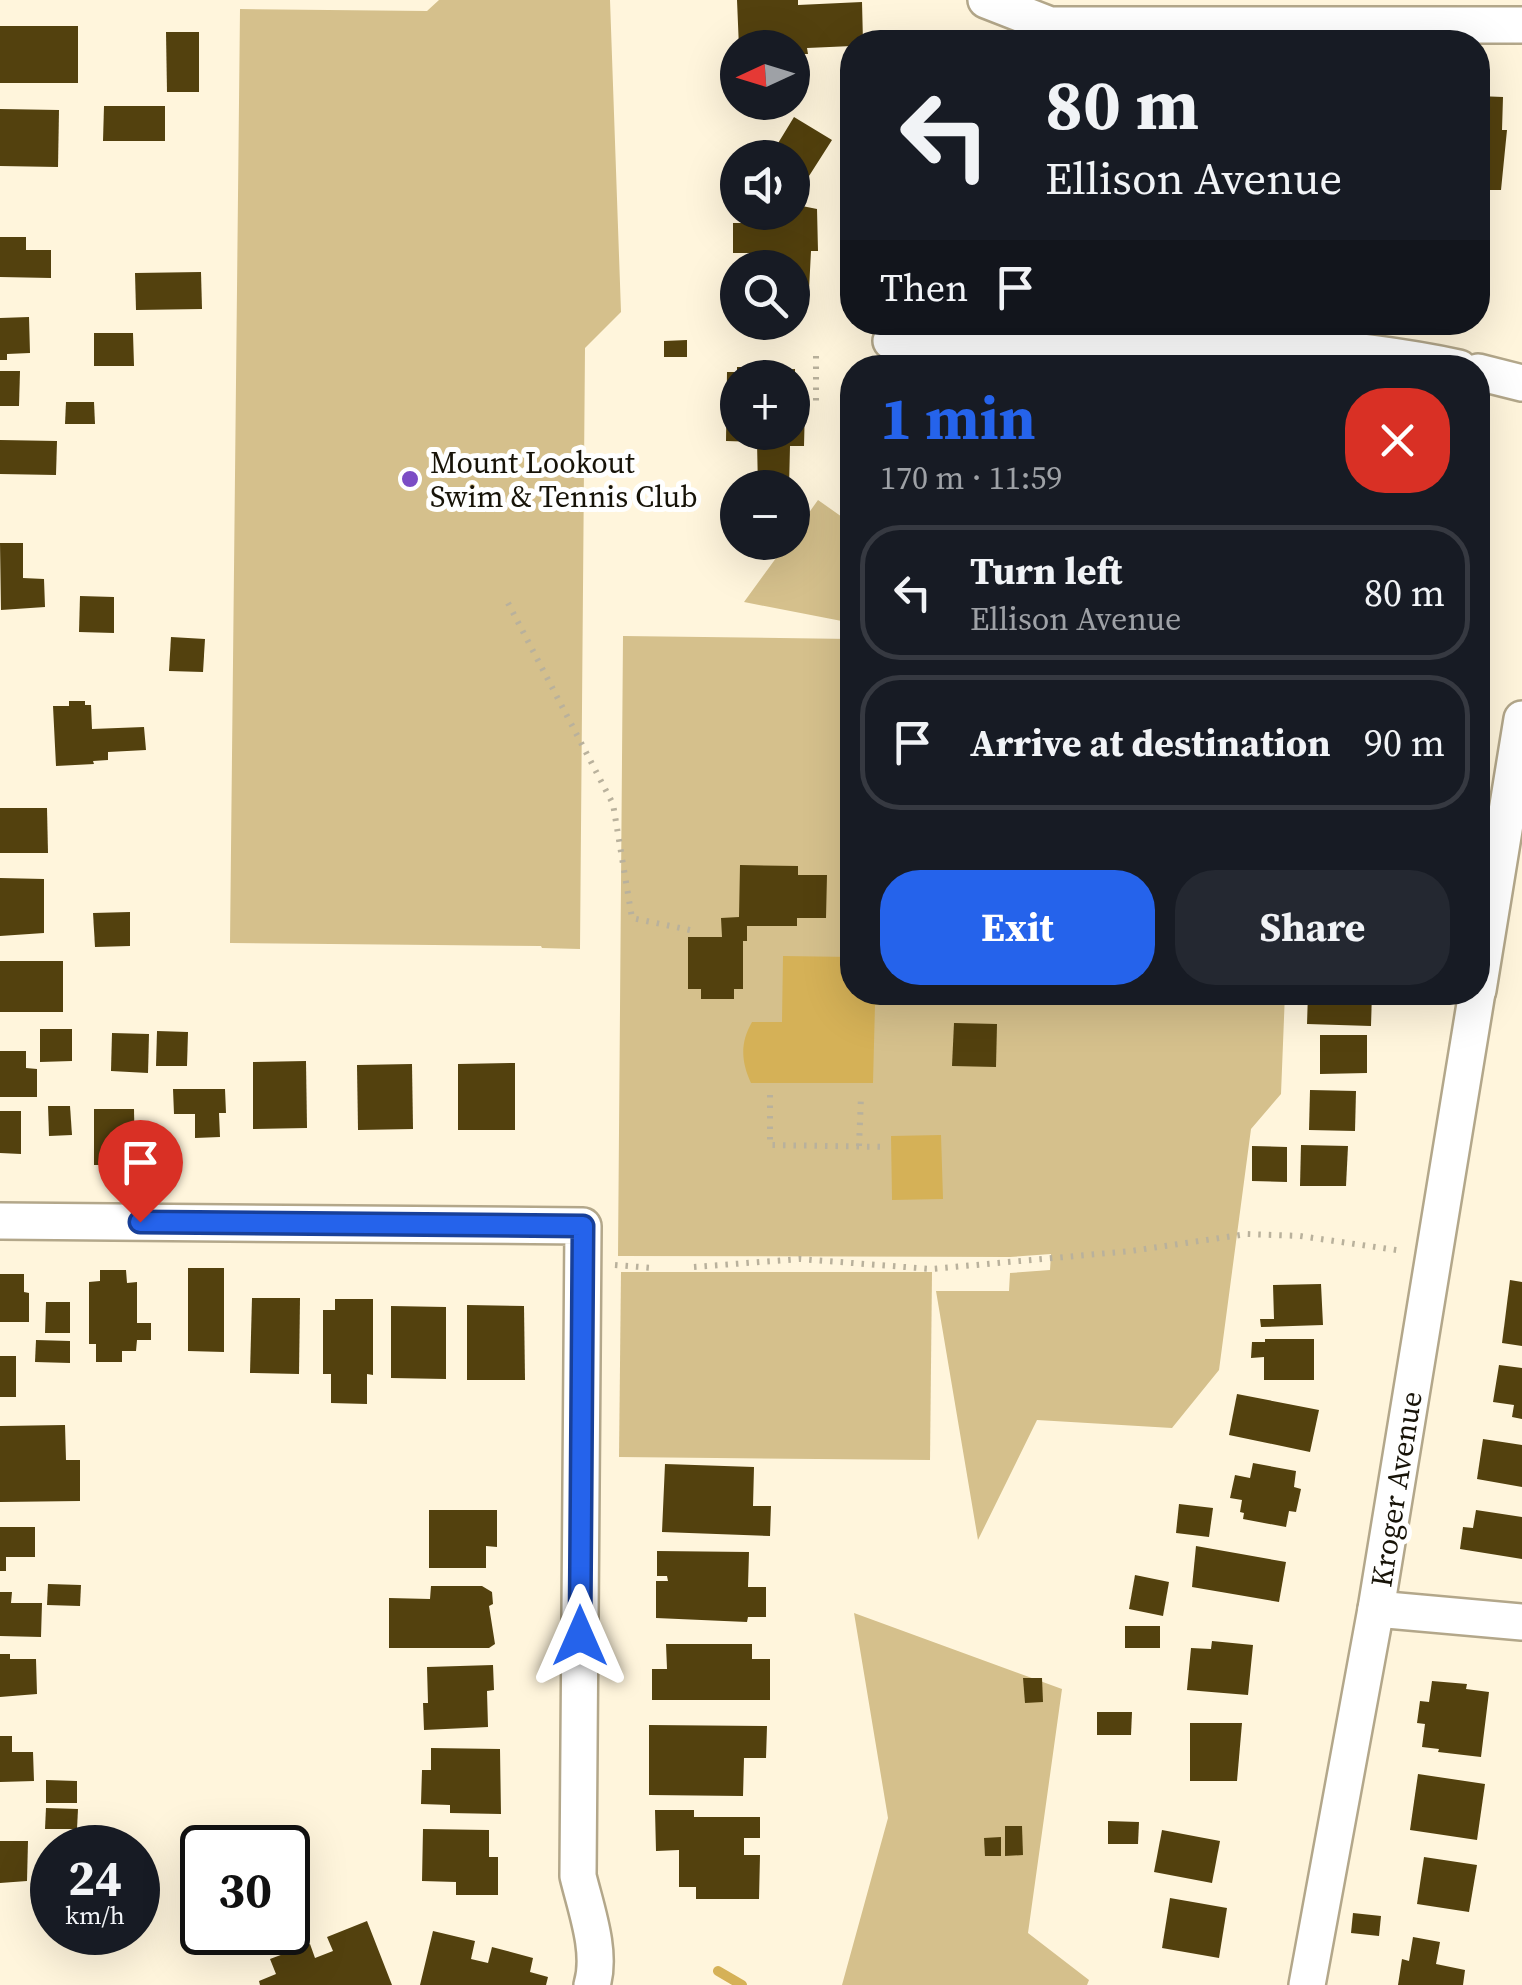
<!DOCTYPE html>
<meta charset="utf-8">
<style>
:root{--surface:#171b24;--page:#242831;--text:#f1f3f6;--muted:#9ea1a6;--line:#363941;--accent:#2563eb}
body{margin:0;font-family:"Source Serif 4",serif;background:var(--page);color:var(--text);height:100vh;display:flex;flex-direction:column;font-size:38px;white-space:nowrap}
*{box-sizing:border-box;margin:0}
p{font-size:32px;color:var(--muted)}
.icon{flex:none;width:55px;height:55px;fill:none;stroke:currentColor;stroke-width:2;stroke-linecap:round;stroke-linejoin:round}
.map{position:relative;flex:1;overflow:hidden}
.panel{position:absolute;left:840px;top:355px;width:650px;height:650px;display:flex;flex-direction:column;background:var(--surface);border-radius:40px;box-shadow:0 10px 40px #0002}
.panel>*{flex:none}
.banner{position:absolute;left:840px;top:30px;width:650px;height:305px;border-radius:40px;box-shadow:0 10px 40px #0002;background:#171b24;color:var(--text);overflow:hidden}
.needle{width:65px;rotate:266deg}
.controls{position:absolute;left:720px;top:30px;display:grid;gap:20px}
.controls a{display:grid;place-items:center;width:90px;height:90px;border-radius:50%;background:var(--surface);box-shadow:0 10px 40px #0002;font-size:50px}
.speed{position:absolute;left:30px;top:1825px;display:flex;gap:20px;font-size:50px;font-weight:700;text-align:center}
.speed>*{display:grid;place-content:center;width:130px;height:130px;border-radius:50%;background:var(--surface);box-shadow:0 10px 40px #0002;line-height:1}
.speed small{font-size:25px;font-weight:400}
.speed .limit{border:5px solid #111;border-radius:15px;background:#fff;color:#111}
.pin{position:absolute;display:grid;place-items:center;width:85px;height:85px;color:#fff;margin:-102px -42px;border-radius:50% 50% 50% 0;rotate:-45deg;box-shadow:0 0 10px #0007}
.pin .icon{rotate:45deg}
.me{position:absolute;width:110px;margin:-55px;rotate:0deg;stroke-linejoin:round;filter:drop-shadow(0 0 8px #0008)}
.turn{display:flex;align-items:center;gap:35px;height:210px;padding:0 40px;font-size:45px}
.turn .icon{width:130px;height:130px;stroke-width:2.5}
.turn b{display:block;font-size:70px;line-height:85px}
.then{display:flex;align-items:center;height:95px;padding:0 40px;background:#0003;gap:20px;font-size:38px}
.round{display:grid;place-items:center;flex:none;width:105px;height:105px;border-radius:40px;background:var(--page)}
.overview{display:flex;align-items:center;justify-content:space-between;height:170px;padding:0 40px}
h1{font-size:60px;font-weight:700;line-height:75px;color:var(--accent)}
.action{display:flex;gap:20px;margin-top:auto;padding:20px 40px}
.action a{flex:1;height:115px;border-radius:40px;background:var(--accent);color:#fff;font-size:40px;font-weight:700;line-height:115px;text-align:center}
.action a+a{background:var(--page);color:var(--text)}
ul{padding:0;list-style:none}
li{display:flex;align-items:center;gap:30px;height:135px;margin:0 20px 15px;padding:0 20px;border:5px solid var(--line);border-radius:40px}
li div{flex:1}
li b{display:block;font-size:38px}
li em{font-style:normal}
.map>svg:first-child{display:block}
.green{fill:#d5c08c}
.water{fill:#d5b157}
.lines{fill:none;stroke-linecap:round;stroke-linejoin:round}
.stream{stroke:#d5b157;stroke-width:10}
.building{fill:#53410e}
.minor-casing{stroke:#b3a78a;stroke-width:40}
.path{stroke:#b9b19c;stroke-width:6;stroke-dasharray:2.5 8;stroke-linecap:butt}
.minor{stroke:#fff;stroke-width:35}
.route-casing{stroke:#184099;stroke-width:25}
.route{stroke:#2563eb;stroke-width:18}
.poi-dot{fill:#7c4dc5;stroke:#fff;stroke-width:4}
.labels{text-anchor:middle;dominant-baseline:central;stroke-width:10;stroke-linejoin:round;paint-order:stroke}
.poi-label{font-size:30px;fill:#171308;stroke:#fff;text-anchor:start}
.street-label{font-size:30px;fill:#171308;stroke:#fff}
</style>
<div class="map">
<svg width="1522" height="1985" viewBox="0 0 1522 1985">
<rect width="100%" height="100%" fill="#fff5dc"/>
<!-- green -->
<g class="green">
<polygon points="439,0 610,0 621,312 585,348 580,949 542,948 541,946 230,943 240,9 427,11"/>
<polygon points="818,500 852,524 852,623 744,602 787,543 792,542 793,535"/>
<polygon points="623,636 852,639 852,992 1285,993 1281,1094 1251,1129 1219,1370 1172,1428 1037,1420 978,1540 936,1291 1009,1291 1010,1273 1050,1270 1051,1254 1010,1257 618,1256"/>
<polygon points="621,1272 932,1272 930,1460 619,1457"/>
<polygon points="854,1613 1062,1689 1028,1933 1089,1980 1087,1985 842,1985 888,1818"/>
</g>
<!-- water -->
<g class="water">
<path d="M783,956L852,957V992L936,993V1003L875,1005L873,1083H751C741,1061 740,1043 752,1022H782Z"/>
<polygon points="941,1135 943,1199 892,1200 891,1136"/>
</g>
<g class="lines">
<!-- stream -->
<polyline class="stream" points="718,1971 742,1985"/>
</g>
<!-- building -->
<g class="building">
<polygon points="737,0 798,0 798,5 862,2 863,42 852,42 852,46 807,48 808,54 792,54 792,48 739,48"/>
<rect x="0" y="26" width="78" height="57"/>
<polygon points="166,32 199,32 199,92 167,92"/>
<polygon points="1478,96 1503,97 1502,130 1507,130 1501,190 1478,190"/>
<polygon points="104,106 165,106 165,141 103,141"/>
<polygon points="0,109 59,110 58,167 0,166"/>
<polygon points="794,117 832,140 802,187 802,206 817,209 818,251 811,251 809,290 792,290 792,268 771,268 770,253 733,253 733,223 767,223 766,212 792,212 792,158 769,158"/>
<polygon points="0,237 26,237 26,250 51,250 51,278 0,277"/>
<polygon points="201,272 202,309 136,310 135,273"/>
<polygon points="29,317 30,353 7,354 7,360 0,360 0,318"/>
<polygon points="94,333 133,333 134,366 94,366"/>
<polygon points="687,340 687,357 664,357 664,341"/>
<polygon points="737,367 748,367 747,372 795,369 795,378 738,378 738,432 792,432 792,404 805,405 804,446 790,446 789,488 758,488 757,442 726,441 727,372 737,372"/>
<polygon points="0,371 20,371 19,406 0,406"/>
<polygon points="66,402 94,402 95,424 65,424"/>
<polygon points="0,440 57,441 56,475 0,474"/>
<polygon points="0,543 23,543 23,578 44,579 45,607 1,610"/>
<polygon points="80,596 114,597 114,633 79,632"/>
<polygon points="171,637 205,639 203,672 169,671"/>
<polygon points="69,701 85,701 85,705 91,705 92,729 144,727 146,750 108,752 108,760 93,761 94,764 56,766 53,706 69,706"/>
<polygon points="0,808 47,808 48,853 0,853"/>
<polygon points="740,865 798,866 798,875 827,875 826,918 797,918 797,926 747,926 747,941 743,941 743,989 734,989 734,999 701,999 701,989 688,989 688,937 722,937 721,918 739,917"/>
<polygon points="0,878 44,879 44,933 0,936"/>
<polygon points="130,912 130,946 95,947 93,913"/>
<rect x="0" y="961" width="63" height="51"/>
<polygon points="1308,992 1372,992 1371,1026 1307,1024"/>
<polygon points="954,1023 997,1024 996,1067 952,1066"/>
<polygon points="40,1029 72,1029 72,1061 40,1062"/>
<polygon points="157,1031 188,1032 187,1066 156,1066"/>
<polygon points="112,1033 149,1034 148,1073 111,1071"/>
<polygon points="1320,1035 1367,1035 1367,1073 1320,1074"/>
<polygon points="0,1051 26,1051 26,1068 37,1069 37,1097 0,1097"/>
<polygon points="306,1061 307,1128 253,1129 253,1062"/>
<polygon points="515,1063 515,1130 458,1130 458,1064"/>
<polygon points="412,1064 413,1129 358,1130 357,1065"/>
<polygon points="173,1089 225,1089 226,1113 219,1113 220,1137 195,1138 195,1114 174,1114"/>
<polygon points="1310,1090 1356,1091 1355,1131 1309,1130"/>
<polygon points="48,1106 70,1106 72,1135 49,1136"/>
<polygon points="94,1109 134,1109 135,1165 94,1165"/>
<polygon points="0,1111 21,1111 21,1154 0,1153"/>
<polygon points="1301,1145 1348,1146 1346,1186 1300,1186"/>
<polygon points="1252,1146 1287,1147 1287,1182 1252,1181"/>
<polygon points="188,1268 224,1268 224,1352 188,1351"/>
<polygon points="100,1270 126,1270 127,1283 137,1282 137,1323 151,1323 151,1340 137,1340 136,1351 122,1351 122,1362 96,1362 96,1344 89,1344 89,1282 100,1281"/>
<polygon points="0,1274 24,1274 24,1292 29,1293 29,1322 0,1322"/>
<polygon points="1510,1280 1522,1282 1522,1346 1502,1343"/>
<polygon points="1321,1284 1323,1325 1261,1327 1260,1319 1274,1319 1273,1285"/>
<polygon points="252,1298 300,1298 299,1374 250,1373"/>
<polygon points="335,1299 373,1299 373,1375 367,1374 367,1404 331,1403 331,1374 323,1374 323,1310 335,1310"/>
<polygon points="46,1302 70,1302 70,1333 45,1333"/>
<polygon points="467,1305 524,1306 525,1380 467,1380"/>
<polygon points="391,1306 446,1307 446,1379 391,1378"/>
<polygon points="1265,1339 1314,1339 1314,1380 1264,1380 1264,1357 1251,1358 1252,1342 1265,1342"/>
<polygon points="36,1340 70,1341 70,1363 35,1362"/>
<rect x="0" y="1356" width="16" height="41"/>
<polygon points="1499,1365 1522,1368 1522,1419 1512,1417 1514,1405 1493,1402"/>
<polygon points="1237,1394 1319,1410 1310,1452 1229,1435"/>
<polygon points="65,1425 66,1460 80,1460 80,1501 0,1502 0,1426"/>
<polygon points="1483,1439 1522,1445 1522,1487 1477,1479"/>
<polygon points="1253,1463 1296,1471 1294,1487 1301,1489 1296,1512 1289,1511 1286,1527 1243,1519 1244,1513 1240,1512 1242,1500 1230,1498 1235,1475 1250,1478"/>
<polygon points="665,1464 754,1467 753,1506 771,1506 770,1536 662,1532"/>
<polygon points="1179,1504 1213,1508 1209,1537 1176,1533"/>
<polygon points="429,1510 497,1510 497,1547 486,1546 486,1568 429,1568"/>
<polygon points="1476,1510 1522,1517 1522,1559 1460,1549 1463,1527 1473,1528"/>
<polygon points="0,1527 35,1527 35,1557 6,1557 6,1571 0,1571"/>
<polygon points="1196,1546 1286,1562 1279,1602 1192,1587"/>
<polygon points="657,1551 749,1552 748,1587 766,1587 766,1617 748,1617 747,1622 656,1618 656,1581 668,1581 667,1576 657,1576"/>
<polygon points="1135,1575 1169,1582 1163,1616 1129,1609"/>
<polygon points="48,1584 81,1585 80,1606 47,1605"/>
<polygon points="431,1586 482,1586 492,1592 493,1604 489,1606 495,1644 489,1648 389,1648 389,1598 430,1599"/>
<polygon points="0,1592 12,1592 11,1603 42,1603 41,1637 0,1636"/>
<rect x="1125" y="1626" width="35" height="22"/>
<polygon points="1212,1641 1253,1645 1248,1695 1187,1690 1191,1648 1211,1649"/>
<polygon points="666,1644 752,1644 752,1659 770,1659 770,1700 652,1700 652,1669 667,1669"/>
<polygon points="0,1654 10,1654 10,1659 36,1659 37,1694 0,1697"/>
<polygon points="493,1665 494,1690 487,1691 488,1727 424,1730 423,1703 428,1703 427,1667"/>
<polygon points="1023,1678 1042,1678 1043,1702 1025,1703"/>
<polygon points="1432,1681 1467,1684 1466,1689 1489,1692 1481,1757 1438,1752 1439,1749 1422,1747 1425,1724 1417,1723 1420,1701 1429,1702"/>
<polygon points="1097,1712 1132,1712 1131,1735 1097,1735"/>
<polygon points="1190,1723 1242,1723 1237,1781 1190,1781"/>
<polygon points="649,1725 767,1726 766,1758 744,1758 743,1796 649,1795"/>
<polygon points="0,1736 12,1736 12,1752 33,1752 34,1781 0,1782"/>
<polygon points="431,1748 500,1749 501,1814 450,1813 450,1805 421,1804 422,1770 431,1770"/>
<polygon points="1418,1774 1485,1784 1477,1840 1410,1830"/>
<polygon points="46,1780 77,1781 77,1803 46,1803"/>
<polygon points="46,1808 78,1809 77,1829 45,1829"/>
<polygon points="655,1810 694,1810 694,1817 760,1817 760,1838 744,1838 744,1855 760,1855 759,1899 696,1899 696,1887 679,1887 679,1850 656,1851"/>
<polygon points="1108,1821 1139,1822 1138,1844 1108,1844"/>
<polygon points="1005,1826 1022,1826 1023,1855 1005,1856"/>
<polygon points="423,1829 489,1830 489,1857 498,1857 498,1895 456,1895 456,1882 422,1881"/>
<polygon points="1162,1830 1220,1841 1212,1883 1154,1872"/>
<polygon points="1001,1837 1001,1856 985,1856 984,1838"/>
<polygon points="0,1841 28,1841 27,1881 0,1883"/>
<polygon points="1424,1857 1477,1865 1469,1912 1417,1904"/>
<polygon points="1170,1898 1227,1908 1219,1958 1162,1948"/>
<polygon points="1353,1913 1381,1916 1379,1936 1351,1933"/>
<polygon points="367,1921 392,1985 260,1985 259,1981 276,1974 270,1959 310,1944 315,1958 333,1951 327,1937"/>
<polygon points="433,1931 475,1941 471,1959 488,1963 492,1947 533,1958 530,1972 548,1977 546,1985 420,1985"/>
<polygon points="1413,1937 1440,1942 1436,1964 1465,1970 1463,1985 1398,1985 1402,1959 1409,1961"/>
</g>
<g class="lines">
<defs>
<g id="minor">
<polyline points="986,0 1050,25 1522,25"/>
<path d="M891,341C1077,342 1276,329 1459,368"/>
<polyline points="1478,372 1522,383"/>
<polyline points="1478,990 1522,719"/>
<path d="M0,1221L583,1226L578,1876C586,1909 602,1952 592,1985"/>
<polyline points="1376,1609 1522,1622"/>
<polyline points="1307,1985 1376,1609 1477,992"/>
</g>
</defs>
<!-- minor casing -->
<use href="#minor" class="minor-casing"/>
<!-- path -->
<g class="path">
<polyline points="816,356 816,405"/>
<polyline points="1478,431 1486,408"/>
<polyline points="508,603 613,804 632,918 690,930"/>
<polyline points="770,1095 770,1145 888,1147"/>
<polyline points="859,1146 861,1096"/>
<polyline points="615,1265 653,1268"/>
<polyline points="694,1267 800,1259 931,1269 1131,1251 1247,1234 1300,1236 1403,1251"/>
</g>
<!-- minor -->
<use href="#minor" class="minor"/>
</g>
<g class="lines">
<defs>
<polyline id="route" points="140,1222 583,1226 580,1636"/>
</defs>
<!-- route casing -->
<use href="#route" class="route-casing"/>
<!-- route -->
<use href="#route" class="route"/>
</g>
<!-- markers -->
<circle class="poi-dot" cx="410" cy="479" r="10"/>
<g class="labels">
<!-- poi labels -->
<g class="poi-label">
<text x="430" y="462">Mount Lookout<tspan x="430" dy="34">Swim &amp; Tennis Club</tspan></text>
</g>
<!-- street labels -->
<g class="street-label">
<text transform="translate(1396 1489) rotate(-81)">Kroger Avenue</text>
</g>
</g>
</svg>
<div class="controls">
<a><svg class="needle" viewBox="-14 -14 28 28"><path d="M0-13l5 13h-10z" fill="#e53935"/><path d="M0 13l5-13h-10z" fill="#9ea1a6"/></svg></a>
<a><svg class="icon" aria-label="sound" viewBox="0 0 24 24"><path d="M4 9h4l5-4v14l-5-4H4zM17 9q2 3 0 6"/></svg></a>
<a><svg class="icon" aria-label="search" viewBox="0 0 24 24"><circle cx="10" cy="10" r="6"/><path d="M15 15l6 6"/></svg></a>
<a>+</a>
<a>−</a>
</div>
<div class="speed"><div>24<small>km/h</small></div><div class="limit">30</div></div>
<div class="pin" style="left:140px;top:1222px;background:#d93025"><svg class="icon" aria-label="arrive" viewBox="0 0 24 24"><path d="M6 21V4h12l-3 4 3 4H6"/></svg></div>
<svg class="me" style="left:580px;top:1636px" viewBox="-20 -20 40 40"><path d="M0-17L14 15 0 8-14 15z" fill="#2563eb" stroke="#fff" stroke-width="4"/></svg>
<div class="banner">
<div class="turn"><svg class="icon" aria-label="left" viewBox="0 0 24 24"><path d="M17 20v-9H6M10 6l-5 5 5 5"/></svg><div><b>80 m</b>Ellison Avenue</div></div>
<div class="then">Then<svg class="icon" aria-label="arrive" viewBox="0 0 24 24"><path d="M6 21V4h12l-3 4 3 4H6"/></svg></div>
</div>
<section class="panel">
<div class="overview"><div><h1>1 min</h1><p>170 m · 11:59</p></div><a class="round" style="background:#d93025;color:#fff"><svg class="icon" aria-label="close" viewBox="0 0 24 24"><path d="M6 6l12 12M18 6L6 18"/></svg></a></div>
<ul>
<li><svg class="icon" aria-label="left" viewBox="0 0 24 24"><path d="M17 20v-9H6M10 6l-5 5 5 5"/></svg><div><b>Turn left</b><p>Ellison Avenue</p></div><em>80 m</em></li>
<li><svg class="icon" aria-label="arrive" viewBox="0 0 24 24"><path d="M6 21V4h12l-3 4 3 4H6"/></svg><div><b>Arrive at destination</b></div><em>90 m</em></li>
</ul>
<div class="action"><a>Exit</a><a>Share</a></div>
</section>
</div>
